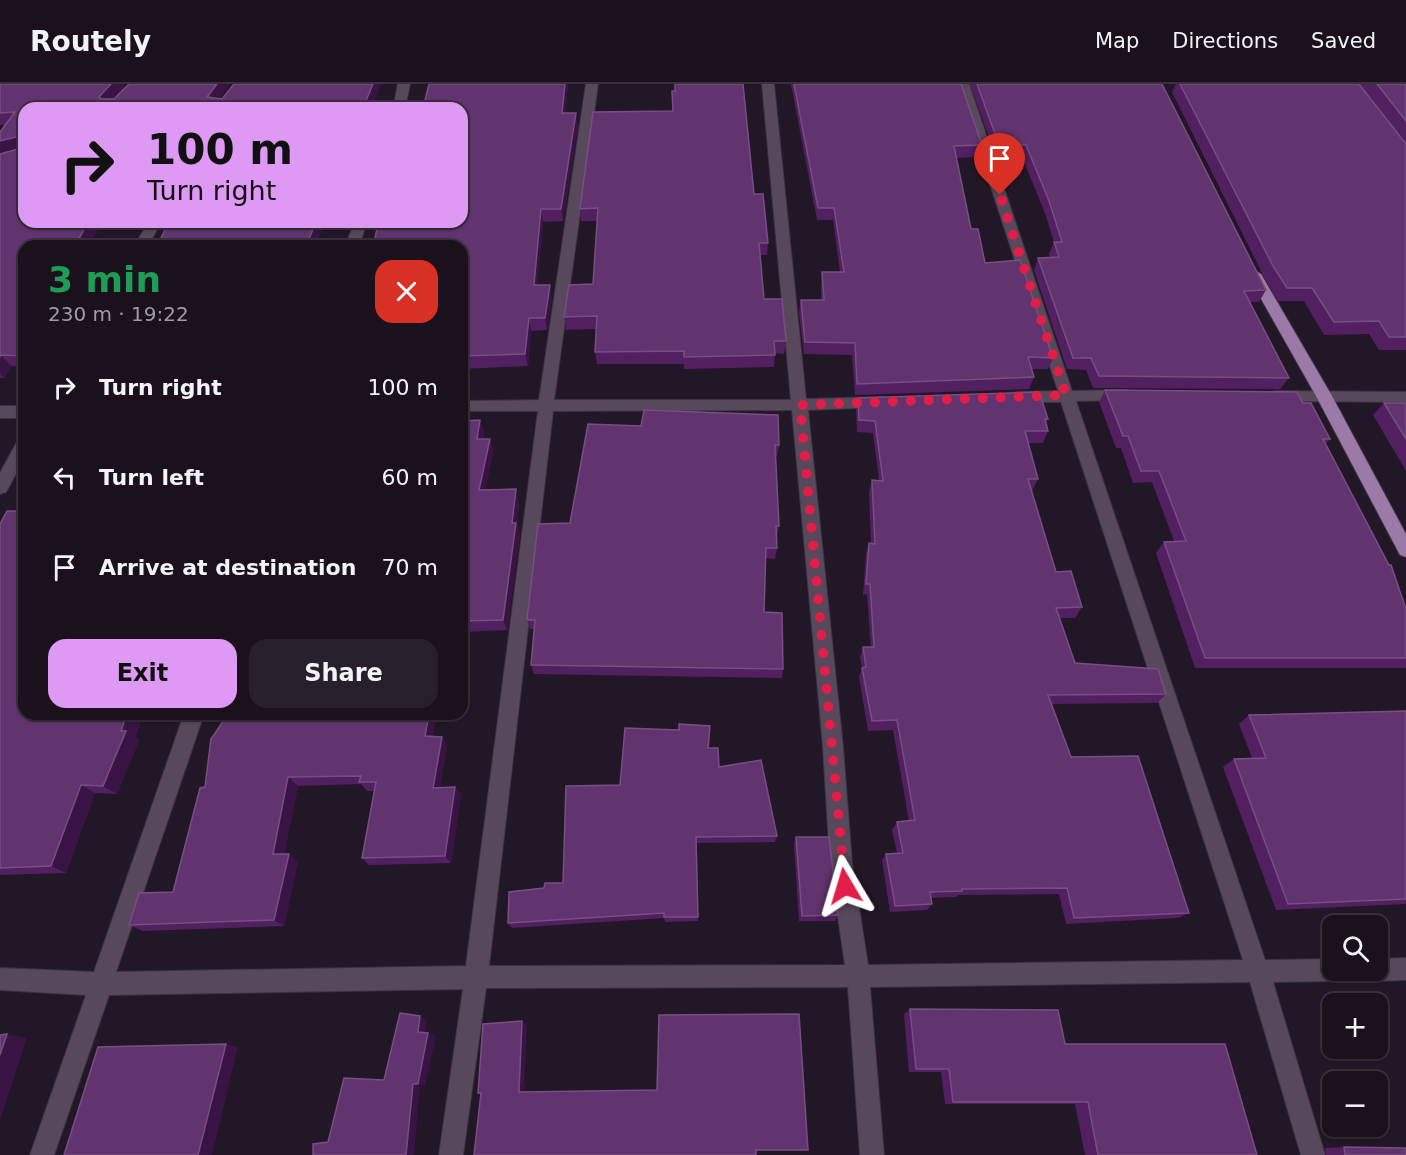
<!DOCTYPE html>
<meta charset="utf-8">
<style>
:root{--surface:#1a111c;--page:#271f29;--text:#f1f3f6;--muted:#9f9da3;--line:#38313b;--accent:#dd99f3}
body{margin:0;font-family:"DejaVu Sans",sans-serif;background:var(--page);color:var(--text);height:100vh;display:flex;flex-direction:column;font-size:22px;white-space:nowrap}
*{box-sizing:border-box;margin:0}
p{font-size:20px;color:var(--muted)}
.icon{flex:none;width:33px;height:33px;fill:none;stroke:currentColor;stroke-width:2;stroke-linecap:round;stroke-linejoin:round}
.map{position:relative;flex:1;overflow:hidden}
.details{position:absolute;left:18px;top:156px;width:450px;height:480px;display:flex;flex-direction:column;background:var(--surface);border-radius:18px;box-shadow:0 2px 4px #0004,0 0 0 2px var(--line)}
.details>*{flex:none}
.hud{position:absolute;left:18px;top:18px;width:450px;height:126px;border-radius:18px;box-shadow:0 2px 4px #0004,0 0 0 2px var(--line);background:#dd99f3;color:#111;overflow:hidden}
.controls{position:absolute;left:1322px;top:831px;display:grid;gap:12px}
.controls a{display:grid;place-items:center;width:66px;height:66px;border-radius:12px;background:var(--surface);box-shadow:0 2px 4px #0004,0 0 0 2px var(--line);font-size:30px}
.pin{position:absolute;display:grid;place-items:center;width:51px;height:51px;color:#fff;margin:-62px -26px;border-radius:50% 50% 50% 0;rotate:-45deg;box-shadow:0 0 6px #0007}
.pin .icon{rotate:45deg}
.me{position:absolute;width:66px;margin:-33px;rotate:353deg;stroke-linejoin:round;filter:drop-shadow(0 0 4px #0008)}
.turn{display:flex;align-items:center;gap:21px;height:126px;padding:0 30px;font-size:27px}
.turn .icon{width:78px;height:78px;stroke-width:2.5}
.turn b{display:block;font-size:42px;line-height:51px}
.round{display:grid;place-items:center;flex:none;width:63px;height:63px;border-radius:18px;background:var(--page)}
.overview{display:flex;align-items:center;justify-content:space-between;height:102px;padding:0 30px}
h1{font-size:36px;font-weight:700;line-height:45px;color:#1e9e55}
.cta{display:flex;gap:12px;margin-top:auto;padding:12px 30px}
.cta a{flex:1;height:69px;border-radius:18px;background:var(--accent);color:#111;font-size:24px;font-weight:700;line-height:69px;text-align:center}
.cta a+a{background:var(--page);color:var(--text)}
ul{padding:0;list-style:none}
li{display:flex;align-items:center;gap:18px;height:90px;padding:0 30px}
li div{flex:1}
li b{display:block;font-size:22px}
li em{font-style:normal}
header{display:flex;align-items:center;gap:36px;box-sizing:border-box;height:84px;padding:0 30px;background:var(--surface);border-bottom:2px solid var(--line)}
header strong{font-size:28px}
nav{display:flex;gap:33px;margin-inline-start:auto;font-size:21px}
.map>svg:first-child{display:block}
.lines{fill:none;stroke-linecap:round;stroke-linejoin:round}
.minor-casing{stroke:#3c333f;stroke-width:2}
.major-casing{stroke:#3c333f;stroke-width:2}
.minor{fill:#57495b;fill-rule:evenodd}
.major{fill:#9b7aa7;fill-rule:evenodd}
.wall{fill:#521f60}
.shaded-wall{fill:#381343}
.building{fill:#62346f;stroke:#774e82;stroke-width:1.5}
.route{stroke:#e11d48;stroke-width:10;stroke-dasharray:0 18}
</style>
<header>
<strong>Routely</strong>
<nav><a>Map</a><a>Directions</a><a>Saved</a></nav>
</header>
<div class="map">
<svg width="1406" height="1071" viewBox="0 0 1406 1071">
<rect width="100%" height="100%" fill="#221726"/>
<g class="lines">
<defs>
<g id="minor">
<polygon points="398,0 410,0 405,24 393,24"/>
<path d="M586,0H598L554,316H791L762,0H774L806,315L882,313L887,314L890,318L887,322L882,323L808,326L843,663L852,779L868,881L1243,876L1061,318H1018L1013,317L1010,313L1013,309L1018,308L1058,307L957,0H969L1072,307L1125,306L1130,307L1133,311L1130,315L1125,316L1076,317L1265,876L1332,875V886H1343L1340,894L1332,897L1273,898L1325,1071H1301L1250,898L870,903L884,1071H860L848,903L486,904L463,1071H439L463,905L109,911L54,1071H30L86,911L0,906V884L94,888L184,630H204L116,888L466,882L538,327H462V317L539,316ZM792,326L823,663L830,779L845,881L489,882L553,327Z"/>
<polygon points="149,138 161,138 148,162 134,162"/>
<polygon points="355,138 367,138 359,162 345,162"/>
<polygon points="1276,307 1406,308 1406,318 1276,317 1271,316 1268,312 1271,308"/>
<rect x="0" y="322" width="24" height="12"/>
<polygon points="24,354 24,375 6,408 0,410 0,389 18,356"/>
<polygon points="1406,874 1406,896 1377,897 1369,894 1366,886 1377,886 1377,875"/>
</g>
<polygon id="major" points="1254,186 1261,190 1332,312 1406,450 1406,473 1400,471 1316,312 1247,190"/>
</defs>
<!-- minor casing -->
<use href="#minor" class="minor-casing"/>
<!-- major casing -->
<use href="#major" class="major-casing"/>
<!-- minor -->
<use href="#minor" class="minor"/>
<!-- major -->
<use href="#major" class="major"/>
</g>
<!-- wall -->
<g class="wall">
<polygon points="0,0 125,3 222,15 234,0 381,0 371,24 24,24 24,138 102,138 89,162 24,162 24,283 11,282 4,294 0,294 0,48 5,41 0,41"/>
<polygon points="429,0 568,0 565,29 578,41 563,137 543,138 537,201 552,214 547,246 531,247 528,282 462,285 462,138"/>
<polygon points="791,0 961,0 982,61 978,73 956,74 971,145 985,179 1053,274 1048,285 1031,285 1034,293 1029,305 855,311 852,271 804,270 799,228 801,216 821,216 821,199 822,188 840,188 833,136 817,136"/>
<polygon points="970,0 1162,0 1266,206 1259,218 1250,218 1289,294 1280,305 1093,304 1086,286 1067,285 1034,186 1038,174 1050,173 1049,170 1054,158 1045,129 1022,73 996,73"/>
<polygon points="1176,0 1406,0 1406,266 1379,266 1369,250 1324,251 1304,217 1278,217 1265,195 1172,8"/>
<polygon points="672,7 754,110 768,159 767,171 760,171 764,215 786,257 784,270 775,269 774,283 684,285 684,280 597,280 595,268 596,245 566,246 564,233 593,200 597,137 581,137 580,125 673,27"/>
<polygon points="1105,306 1303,319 1330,355 1325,360 1406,525 1406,584 1195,584 1156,469 1164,458 1174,457 1152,398 1133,399 1121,364 1116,364 1099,318"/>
<polygon points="858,314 1048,335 1046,339 1048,347 1043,359 1028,359 1038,395 1032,407 1056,488 1082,523 1075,534 1060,534 1075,579 1166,610 1157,619 1052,620 1071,673 1189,829 1178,834 1066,840 1059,810 959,811 956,813 931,814 932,820 927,826 890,828 882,776 886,770 897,769 892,746 897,738 909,737 893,646 868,647 859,593 862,584 860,573 863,563 871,563 867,510 863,511 866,470 869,459 871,460 869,408 872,396 879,396 873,349 857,348 856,327"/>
<polygon points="1384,319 1406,319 1406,387 1373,331"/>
<polygon points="480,336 484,349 483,355 490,355 493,368 485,406 519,418 517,440 520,450 507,546 462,548 462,337"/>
<polygon points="588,340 779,361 777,372 776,372 779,442 777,452 777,464 775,475 765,474 764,528 783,585 782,594 534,590 531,581 534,545 530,545 527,536 570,439"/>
<polygon points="0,440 24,630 141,630 143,631 135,653 139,656 117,710 95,709 66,789 0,791"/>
<polygon points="1406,627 1406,820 1276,826 1223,683 1234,675 1252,674 1239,640 1249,631"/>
<polygon points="710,650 709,664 719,683 777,752 775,758 696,759 698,837 665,838 664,834 512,844 508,839 544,804 563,799"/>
<polygon points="433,652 442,653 447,662 440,704 455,703 461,711 451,779 369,781 362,774 374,707 367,707 361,700 298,702 284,770 298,777 284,842 143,847 129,841 173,808 205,703"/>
<polygon points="796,753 838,831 835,837 799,837 794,760"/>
<polygon points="910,925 1065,960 1257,1071 1085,1071 1075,1020 945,1020 941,988 909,988 904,930"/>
<polygon points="1344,1063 1406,1071 1326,1071 1325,1064"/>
</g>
<!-- shaded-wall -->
<g class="shaded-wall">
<polygon points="111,0 123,0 125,3 106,24 99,13"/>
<polygon points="217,0 230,0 213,24 207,13"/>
<polygon points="373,0 381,0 371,24 363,24"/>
<polygon points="565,0 568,0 564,41 562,29"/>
<polygon points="576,29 578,41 563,137 561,125"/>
<polygon points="16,53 23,65 0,71 0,57"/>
<polygon points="541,125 543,138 536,214 534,201"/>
<polygon points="88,138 102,138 89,162 75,162"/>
<polygon points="316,138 325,138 325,139 316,162 306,162"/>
<polygon points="550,201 552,214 547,246 545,234"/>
<polygon points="529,234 531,247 528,282 525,270"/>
<polygon points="1,271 11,282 4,294 0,290 0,273"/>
<polygon points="480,336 484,349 481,368 477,355"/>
<polygon points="490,355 493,368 483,418 479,406"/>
<polygon points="516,405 519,418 517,440 520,450 507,546 503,536"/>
<polygon points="127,630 141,630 143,631 135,653 139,656 117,710 103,702"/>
<polygon points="429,630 437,630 431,662 425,652"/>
<polygon points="442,653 447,662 439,712 433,704"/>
<polygon points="288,693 298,702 283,777 273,770"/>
<polygon points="81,701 95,709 66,789 51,782"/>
<polygon points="455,703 461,711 451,779 445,772"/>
<polygon points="289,770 298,777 284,842 274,836"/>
<polygon points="420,932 427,936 425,951 418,948"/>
<polygon points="522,937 527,941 524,1010 519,1008"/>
<polygon points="428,949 436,952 425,1002 418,1000"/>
<polygon points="7,950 27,954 0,1036 0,971"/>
<polygon points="226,960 238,963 212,1071 198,1071"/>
<polygon points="413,1000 420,1002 414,1071 406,1071"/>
</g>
<!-- building -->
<g class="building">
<polygon points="0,0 111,0 99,13 102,15 114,15 129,0 217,0 207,13 222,15 234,0 373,0 363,24 24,24 24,138 88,138 75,162 24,162 24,272 1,271 0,273 0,70 18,65 19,55 16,53 0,57 0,48 15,28 0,29"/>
<polygon points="429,0 565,0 562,29 576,29 561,125 541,125 534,201 550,201 545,234 529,234 525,270 462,272 462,162 373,162 378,141 385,141 385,138 462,138 462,24 423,24"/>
<polygon points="675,0 743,0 754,110 763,110 768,159 759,159 764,215 782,215 786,257 774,257 775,271 684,273 684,267 595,268 597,232 564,233 569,201 593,200 598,124 580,125 593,28 673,27 672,7 675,7"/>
<polygon points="794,0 961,0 982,61 954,62 971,145 978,145 985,179 1020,176 1053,274 1028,273 1034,293 857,300 855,259 805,258 801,216 824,216 822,188 844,188 834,124 818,124"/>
<polygon points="977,0 1162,0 1266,206 1244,207 1289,294 1099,292 1091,274 1073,274 1038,174 1059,173 1054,158 1062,158 1049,117 1026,61 999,61"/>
<polygon points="1180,0 1359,0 1406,60 1406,253 1389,253 1379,237 1334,238 1312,204 1287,204 1273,182"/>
<polygon points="1377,0 1406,0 1406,37"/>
<polygon points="169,138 316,138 306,162 157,162"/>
<polygon points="1105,306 1297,308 1303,319 1311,319 1330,355 1323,355 1389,481 1391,481 1406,525 1406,574 1205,574 1164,458 1186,457 1159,387 1141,387 1128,352 1123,352"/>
<polygon points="1039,308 1048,335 1045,335 1048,347 1025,347 1038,395 1028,395 1056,488 1071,487 1082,523 1056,524 1075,579 1158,585 1166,610 1048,611 1071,673 1138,672 1189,829 1074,834 1067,804 962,805 962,807 930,808 932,820 895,822 886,770 903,769 897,738 915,736 897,636 872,637 862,584 866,583 863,563 874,563 870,500 866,500 869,459 875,460 872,396 883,397 875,337 859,336 858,314"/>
<polygon points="1384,319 1406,319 1406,355"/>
<polygon points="644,326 778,331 779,361 775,361 779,442 776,442 777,464 766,464 764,528 782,529 783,585 531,581 535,536 527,536 538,440 570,439 588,340 641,342"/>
<polygon points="480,336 477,355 490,355 479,406 516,405 512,439 516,439 503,536 462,537 462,337"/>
<polygon points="7,427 24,427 24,630 127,630 121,647 126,647 103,702 81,701 51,782 0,784 0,440"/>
<polygon points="1406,627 1406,815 1288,820 1234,675 1266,674 1249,631"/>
<polygon points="228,630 429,630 425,652 442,653 433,704 455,703 445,772 362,774 376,698 359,698 361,692 288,693 273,770 289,770 274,836 129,841 139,809 173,808 200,704 205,703 211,655"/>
<polygon points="679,640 710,642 708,664 718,664 719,683 761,676 777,752 696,753 698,833 664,833 664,829 508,839 509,808 544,804 545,799 563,799 566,702 620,701 625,644 679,646"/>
<polygon points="796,753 829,753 838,831 802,832"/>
<polygon points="910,925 1058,926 1065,960 1225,960 1257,1071 1098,1071 1088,1018 953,1018 949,985 916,985"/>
<polygon points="400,929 420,932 418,948 428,949 418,1000 413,1000 406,1071 313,1071 313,1060 328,1058 344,994 384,996"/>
<polygon points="799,930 808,1066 756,1066 756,1071 474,1071 481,1009 478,1009 483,940 522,937 519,1008 657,1006 659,931"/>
<polygon points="7,950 0,971 0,951"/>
<polygon points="226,960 198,1071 64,1071 98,963"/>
<polygon points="1344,1063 1406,1064 1406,1071 1345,1071"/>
</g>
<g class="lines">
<!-- route -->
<polyline class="route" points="845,802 800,321 1066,311 1000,111"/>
</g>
</svg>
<div class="controls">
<a><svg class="icon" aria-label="search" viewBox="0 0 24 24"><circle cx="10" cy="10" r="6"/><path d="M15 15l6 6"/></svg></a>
<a>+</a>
<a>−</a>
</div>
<div class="pin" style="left:1000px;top:111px;background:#d93025"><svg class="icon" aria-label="arrive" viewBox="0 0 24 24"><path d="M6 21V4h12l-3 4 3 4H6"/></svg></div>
<svg class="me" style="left:845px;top:802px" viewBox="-20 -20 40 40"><path d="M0-17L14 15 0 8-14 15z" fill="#e11d48" stroke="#fff" stroke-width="4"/></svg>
<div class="hud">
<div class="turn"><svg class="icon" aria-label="right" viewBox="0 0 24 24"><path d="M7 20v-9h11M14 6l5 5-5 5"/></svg><div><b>100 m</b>Turn right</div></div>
</div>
<section class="details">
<div class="overview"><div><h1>3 min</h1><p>230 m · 19:22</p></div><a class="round" style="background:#d93025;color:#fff"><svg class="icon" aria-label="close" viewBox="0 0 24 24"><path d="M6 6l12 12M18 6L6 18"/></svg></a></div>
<ul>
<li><svg class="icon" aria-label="right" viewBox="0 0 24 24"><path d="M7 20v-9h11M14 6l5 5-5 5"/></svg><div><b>Turn right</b></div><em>100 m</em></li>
<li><svg class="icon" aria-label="left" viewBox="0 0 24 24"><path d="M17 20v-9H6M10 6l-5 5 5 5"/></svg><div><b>Turn left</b></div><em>60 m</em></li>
<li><svg class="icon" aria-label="arrive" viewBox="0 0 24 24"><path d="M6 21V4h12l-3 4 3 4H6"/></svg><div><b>Arrive at destination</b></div><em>70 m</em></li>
</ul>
<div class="cta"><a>Exit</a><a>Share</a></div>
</section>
</div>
